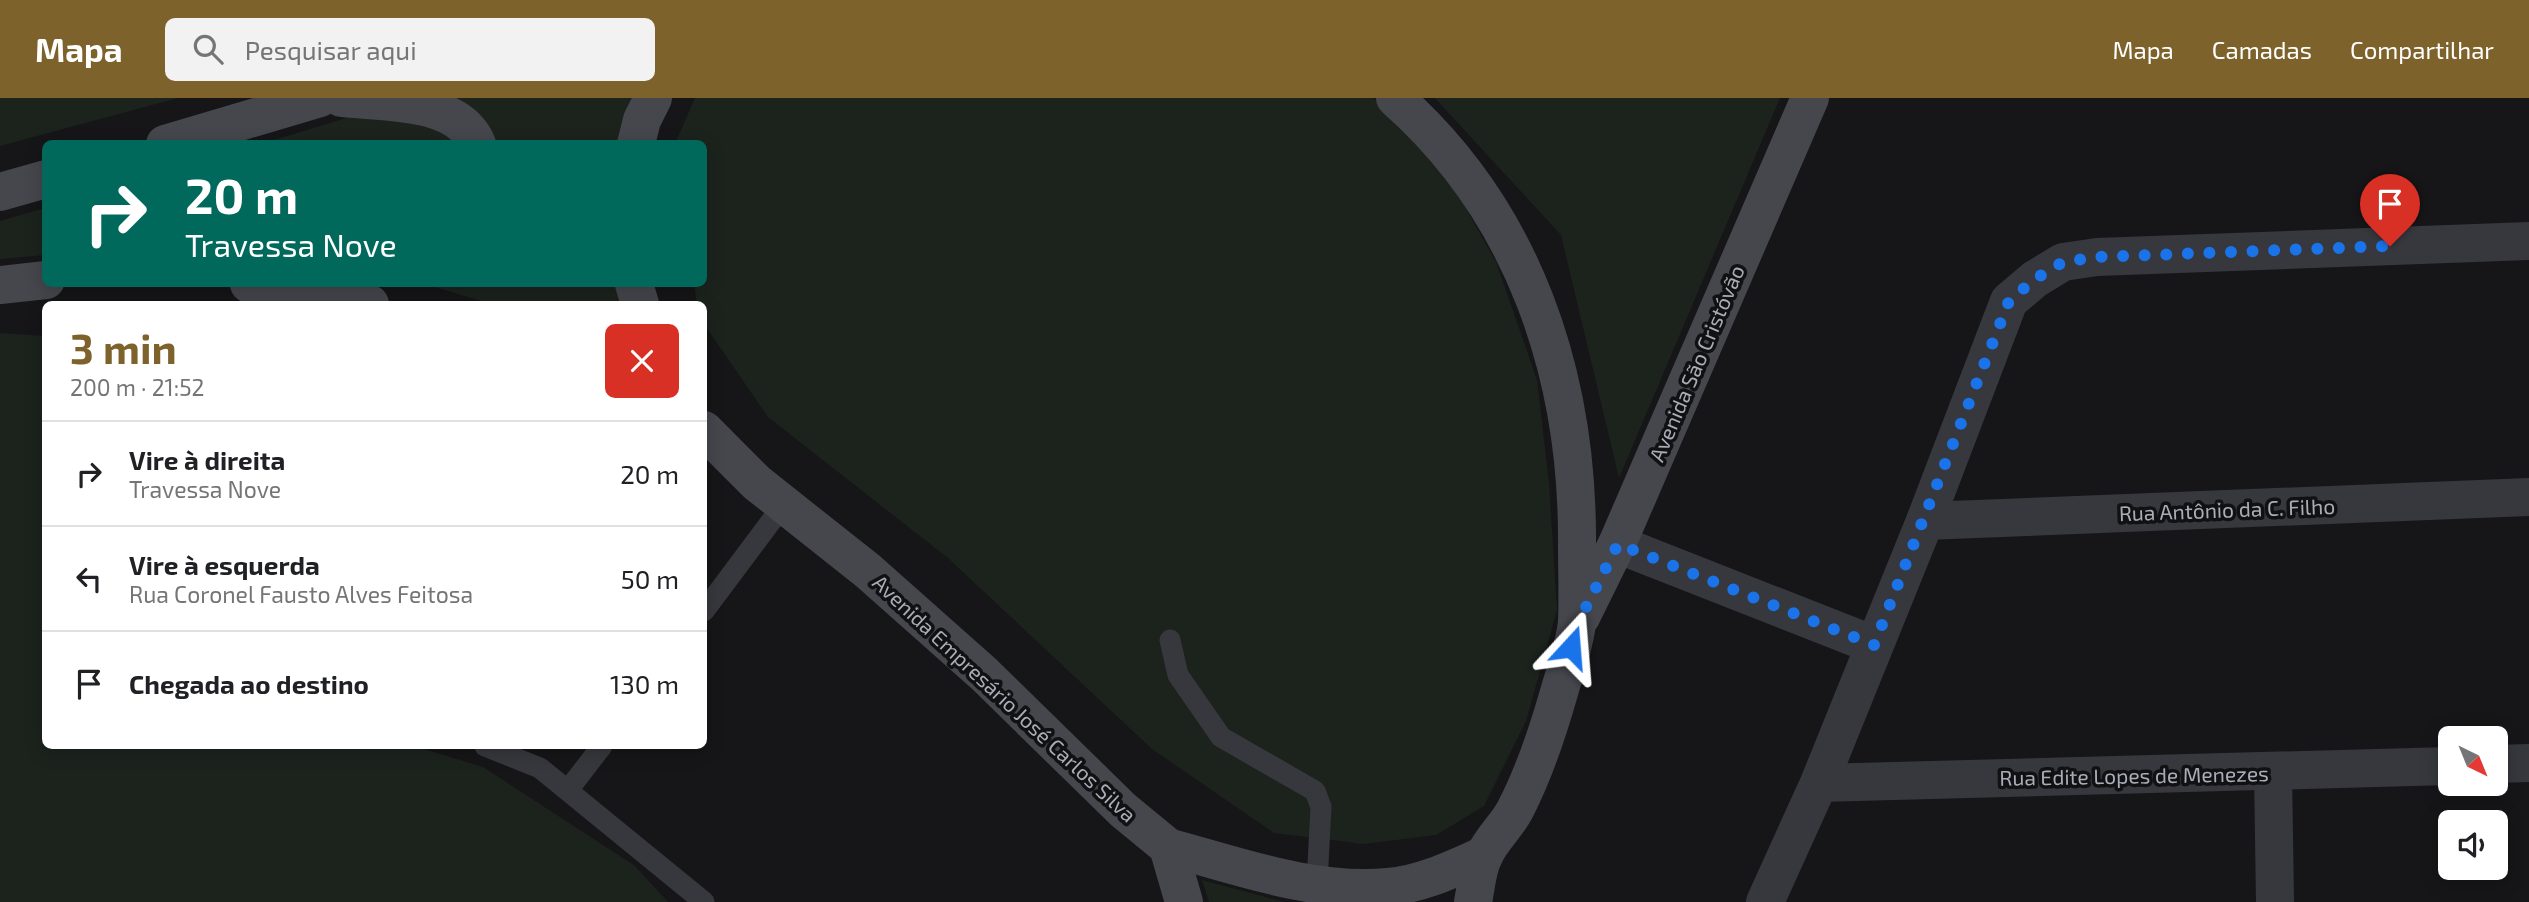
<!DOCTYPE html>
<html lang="pt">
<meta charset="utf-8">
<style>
:root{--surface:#fff;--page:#f2f2f2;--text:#202124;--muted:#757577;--line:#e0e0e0;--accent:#7e622b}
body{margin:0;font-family:"Exo 2",sans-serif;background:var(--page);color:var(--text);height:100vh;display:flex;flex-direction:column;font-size:26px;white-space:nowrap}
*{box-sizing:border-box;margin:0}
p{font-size:23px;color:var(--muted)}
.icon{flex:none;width:38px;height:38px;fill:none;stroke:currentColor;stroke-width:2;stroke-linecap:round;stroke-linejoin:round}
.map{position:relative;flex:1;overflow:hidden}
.details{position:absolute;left:42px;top:203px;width:665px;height:448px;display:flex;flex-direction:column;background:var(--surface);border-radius:10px;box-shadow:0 4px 18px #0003}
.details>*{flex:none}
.hud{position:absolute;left:42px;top:42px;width:665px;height:147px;border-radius:10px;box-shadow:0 4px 18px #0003;background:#00695c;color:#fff;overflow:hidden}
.needle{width:46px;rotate:137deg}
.buttons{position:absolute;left:2438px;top:628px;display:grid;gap:14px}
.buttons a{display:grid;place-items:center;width:70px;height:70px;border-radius:10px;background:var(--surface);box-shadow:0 4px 18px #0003;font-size:35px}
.pin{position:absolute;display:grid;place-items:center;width:60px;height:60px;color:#fff;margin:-72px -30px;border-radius:50% 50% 50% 0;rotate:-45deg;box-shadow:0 0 7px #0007}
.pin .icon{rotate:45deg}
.me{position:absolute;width:77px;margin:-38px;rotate:19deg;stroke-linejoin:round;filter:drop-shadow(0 0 5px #0008)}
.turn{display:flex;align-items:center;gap:24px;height:147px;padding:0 28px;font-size:32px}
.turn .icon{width:91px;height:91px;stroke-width:2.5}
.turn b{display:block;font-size:49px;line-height:60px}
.round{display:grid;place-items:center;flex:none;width:74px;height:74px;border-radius:10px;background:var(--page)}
.summary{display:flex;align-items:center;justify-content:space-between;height:119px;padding:0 28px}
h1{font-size:42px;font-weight:700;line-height:52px;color:var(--accent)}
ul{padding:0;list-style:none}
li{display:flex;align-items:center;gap:21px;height:105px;padding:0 28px;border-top:2px solid var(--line)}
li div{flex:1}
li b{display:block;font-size:26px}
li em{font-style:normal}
header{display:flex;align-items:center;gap:42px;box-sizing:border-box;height:98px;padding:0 35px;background:var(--accent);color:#fff}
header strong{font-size:33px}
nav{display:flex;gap:38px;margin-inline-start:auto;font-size:24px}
.search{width:490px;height:63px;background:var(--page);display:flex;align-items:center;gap:18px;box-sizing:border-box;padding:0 24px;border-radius:10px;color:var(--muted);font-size:26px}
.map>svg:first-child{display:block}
.green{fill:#1c231d}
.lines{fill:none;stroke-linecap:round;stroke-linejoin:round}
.lane{stroke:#37383d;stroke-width:21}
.street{stroke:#37383d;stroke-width:38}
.secondary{stroke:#45474d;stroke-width:38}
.route{stroke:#1a73e8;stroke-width:12;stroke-dasharray:0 21.6}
.labels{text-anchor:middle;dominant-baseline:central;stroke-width:7;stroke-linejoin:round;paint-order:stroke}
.street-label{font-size:21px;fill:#a8adb8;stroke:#111113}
</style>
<header>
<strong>Mapa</strong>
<div class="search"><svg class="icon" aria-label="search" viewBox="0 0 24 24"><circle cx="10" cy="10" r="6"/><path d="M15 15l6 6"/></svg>Pesquisar aqui</div>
<nav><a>Mapa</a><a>Camadas</a><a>Compartilhar</a></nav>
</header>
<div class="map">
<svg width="2529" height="804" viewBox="0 0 2529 804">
<rect width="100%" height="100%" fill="#161618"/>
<!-- green -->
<g class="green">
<polygon points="0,0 178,0 0,48"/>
<polygon points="412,0 649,0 627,45 261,46"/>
<polygon points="695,0 1374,0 1442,68 1496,164 1537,282 1549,385 1557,512 1526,623 1484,708 1436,737 1364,746 1274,735 1152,651 948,460 768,319 704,226 704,206 697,206 694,186 704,186 704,46 677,45 677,41"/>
<polygon points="1435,0 1780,0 1619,380 1561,137"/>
<polygon points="45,110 45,157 0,161 0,123"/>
<polygon points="425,186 639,186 646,206 491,206"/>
<polygon points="0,235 45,238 46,648 414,648 483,669 635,768 668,804 0,804"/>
<polygon points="1202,782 1284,804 1209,804"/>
</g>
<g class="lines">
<!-- lane -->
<g class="lane">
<polyline points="704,513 784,406"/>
<polyline points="1170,542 1178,577 1221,639 1315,693 1321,709 1317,785"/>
<polyline points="485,648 540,670 704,804"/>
<polyline points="568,692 602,648"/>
</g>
<!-- street -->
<g class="street">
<polyline points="1925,423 2529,399"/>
<polyline points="1617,446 1874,547"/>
<polyline points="2496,666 2529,665"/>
<polyline points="2273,674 2275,804"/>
<polyline points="1819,685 2450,668"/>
<polyline points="1765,804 1819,685 1925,423 2009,203 2035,181 2063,164 2097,159 2529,143"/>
</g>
<!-- secondary -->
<g class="secondary">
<path d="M341,0C384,5 458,0 477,46"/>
<path d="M1395,0C1524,114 1578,276 1577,445C1577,471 1578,498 1577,524C1575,546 1566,570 1560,591C1549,630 1535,673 1516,710C1508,727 1491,741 1484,758C1477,771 1476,790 1473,804"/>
<polyline points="165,46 320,0"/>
<polyline points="636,46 642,22 653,0"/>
<polyline points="0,94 46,81"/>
<polyline points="249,186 313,191 370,206"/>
<polyline points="634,186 640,206"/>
<polyline points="0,187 46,182"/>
<polyline points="704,332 757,385 868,473 984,576 1123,712 1168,749 1184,804"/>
<polyline points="1581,519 1617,446 1810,0"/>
<path d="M1168,749C1238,768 1314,796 1388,789C1422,786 1453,771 1484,757"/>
</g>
</g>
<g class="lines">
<!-- route -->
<polyline class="route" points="1571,549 1577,527 1618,446 1874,547 2009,203 2035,181 2063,164 2097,159 2390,148"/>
</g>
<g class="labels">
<!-- street labels -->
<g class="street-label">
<text transform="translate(1696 265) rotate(-67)">Avenida São Cristóvão</text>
<text transform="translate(2227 411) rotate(-2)">Rua Antônio da C. Filho</text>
<text transform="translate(1005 600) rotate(43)">Avenida Empresário José Carlos Silva</text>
<text transform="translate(2134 677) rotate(-1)">Rua Edite Lopes de Menezes</text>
</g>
</g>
</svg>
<div class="buttons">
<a><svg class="needle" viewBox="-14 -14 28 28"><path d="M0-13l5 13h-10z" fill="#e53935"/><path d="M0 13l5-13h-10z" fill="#757577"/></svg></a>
<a><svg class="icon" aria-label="sound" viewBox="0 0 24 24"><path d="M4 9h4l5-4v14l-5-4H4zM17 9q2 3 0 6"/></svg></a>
</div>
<div class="pin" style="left:2390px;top:148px;background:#d93025"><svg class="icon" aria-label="arrive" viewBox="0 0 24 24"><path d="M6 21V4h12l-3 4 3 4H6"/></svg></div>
<svg class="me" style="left:1571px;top:549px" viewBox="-20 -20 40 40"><path d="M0-17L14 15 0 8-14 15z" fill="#1a73e8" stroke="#fff" stroke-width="4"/></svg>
<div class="hud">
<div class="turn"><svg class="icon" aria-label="right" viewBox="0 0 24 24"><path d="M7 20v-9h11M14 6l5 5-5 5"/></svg><div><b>20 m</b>Travessa Nove</div></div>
</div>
<section class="details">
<div class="summary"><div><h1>3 min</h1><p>200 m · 21:52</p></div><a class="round" style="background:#d93025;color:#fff"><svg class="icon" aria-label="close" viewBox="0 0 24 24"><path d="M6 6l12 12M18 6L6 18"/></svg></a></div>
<ul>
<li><svg class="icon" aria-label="right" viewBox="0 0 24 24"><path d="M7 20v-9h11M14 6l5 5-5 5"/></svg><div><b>Vire à direita</b><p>Travessa Nove</p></div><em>20 m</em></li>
<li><svg class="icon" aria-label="left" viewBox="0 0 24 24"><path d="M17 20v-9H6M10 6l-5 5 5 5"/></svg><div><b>Vire à esquerda</b><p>Rua Coronel Fausto Alves Feitosa</p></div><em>50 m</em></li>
<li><svg class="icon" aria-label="arrive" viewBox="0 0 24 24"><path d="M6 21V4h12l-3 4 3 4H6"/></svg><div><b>Chegada ao destino</b></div><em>130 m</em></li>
</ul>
</section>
</div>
